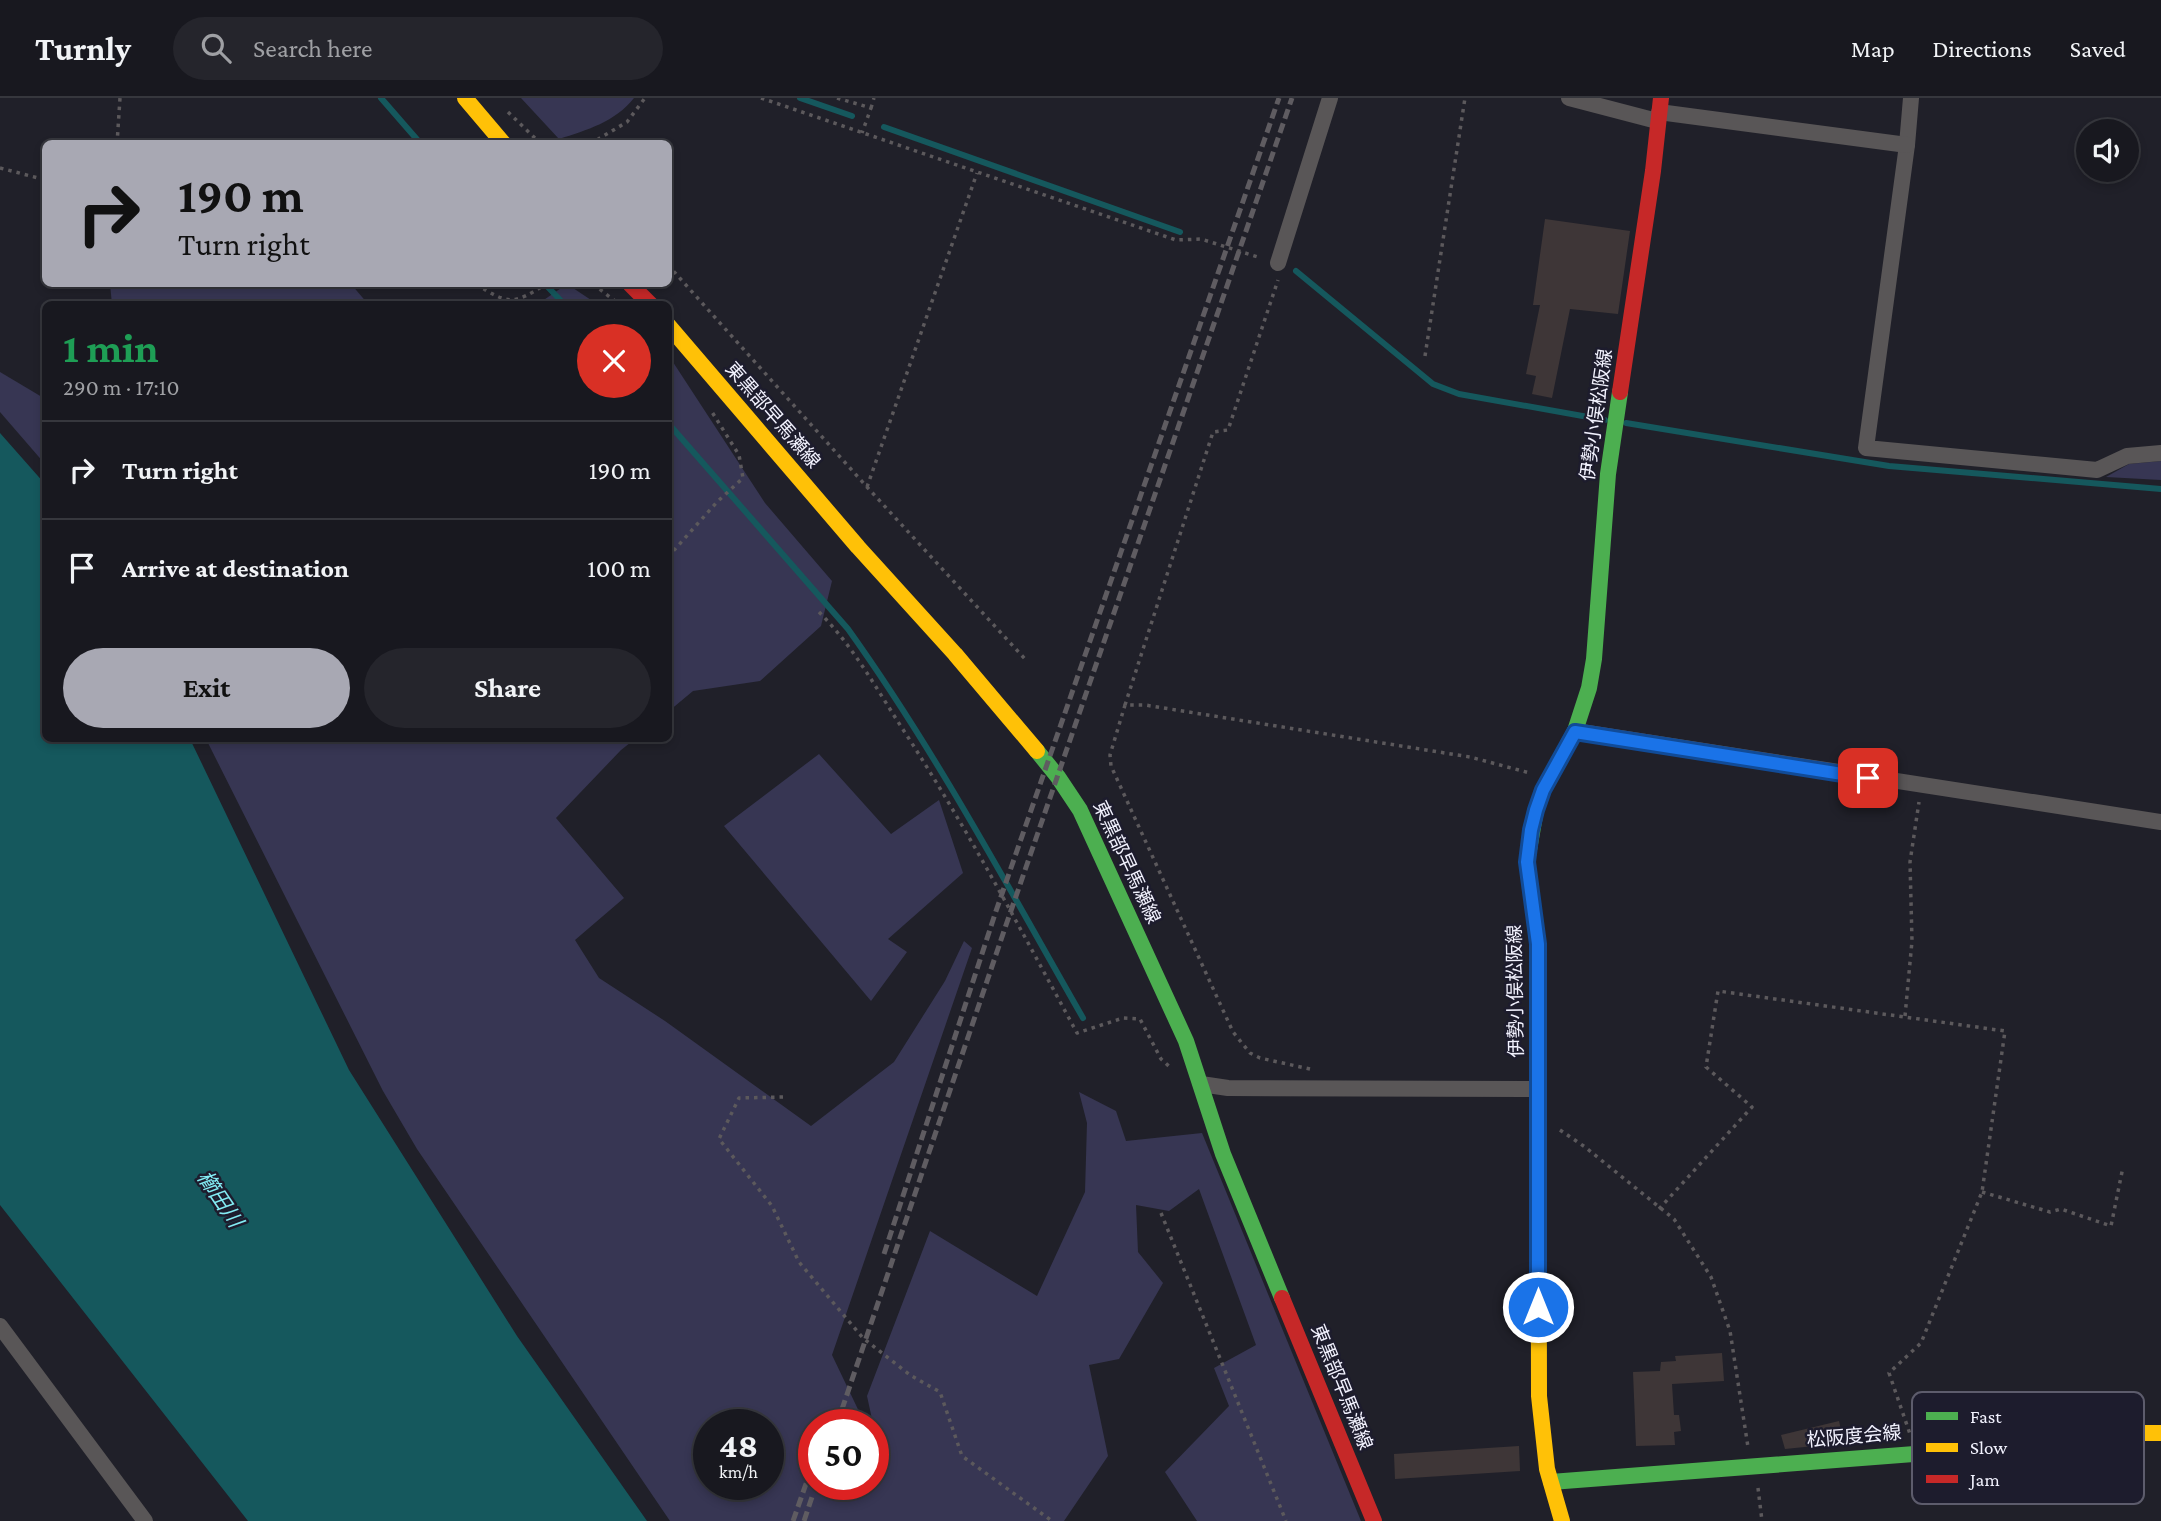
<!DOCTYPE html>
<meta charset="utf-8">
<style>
:root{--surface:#18181f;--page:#25252c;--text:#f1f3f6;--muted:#9fa0a4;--line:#36373d;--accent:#a8a8b3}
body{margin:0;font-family:"Crimson Pro","Noto Sans JP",serif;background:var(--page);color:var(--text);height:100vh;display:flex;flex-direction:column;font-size:26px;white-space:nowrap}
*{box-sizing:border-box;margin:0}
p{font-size:23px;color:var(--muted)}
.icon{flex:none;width:38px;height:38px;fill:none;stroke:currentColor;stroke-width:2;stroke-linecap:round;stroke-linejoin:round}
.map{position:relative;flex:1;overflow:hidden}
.sheet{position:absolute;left:42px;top:203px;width:630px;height:441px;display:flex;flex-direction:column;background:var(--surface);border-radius:10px;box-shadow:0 4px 10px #0003,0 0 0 2px var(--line)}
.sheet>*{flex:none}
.top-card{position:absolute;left:42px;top:42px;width:630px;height:147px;border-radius:10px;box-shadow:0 4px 10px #0003,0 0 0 2px var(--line);background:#a8a8b3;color:#111;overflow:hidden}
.controls{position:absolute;left:2076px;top:21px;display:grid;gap:14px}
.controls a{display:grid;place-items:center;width:63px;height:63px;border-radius:50%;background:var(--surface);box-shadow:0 4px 10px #0003,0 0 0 2px var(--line);font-size:35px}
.speed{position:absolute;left:693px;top:1311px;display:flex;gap:14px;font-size:35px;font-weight:700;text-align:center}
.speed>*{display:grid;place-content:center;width:91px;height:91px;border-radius:50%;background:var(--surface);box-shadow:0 4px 10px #0003,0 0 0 2px var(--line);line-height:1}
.speed small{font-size:18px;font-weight:400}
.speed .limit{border:10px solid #d22;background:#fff;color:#111}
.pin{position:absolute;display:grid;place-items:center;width:60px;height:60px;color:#fff;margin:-30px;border-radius:14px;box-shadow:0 4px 10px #0006}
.me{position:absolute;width:77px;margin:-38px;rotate:0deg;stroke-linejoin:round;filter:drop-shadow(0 0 5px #0008)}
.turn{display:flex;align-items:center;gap:24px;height:147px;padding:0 21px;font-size:32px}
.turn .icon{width:91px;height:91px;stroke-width:2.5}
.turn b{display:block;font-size:49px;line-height:60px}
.round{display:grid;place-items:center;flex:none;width:74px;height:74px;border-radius:37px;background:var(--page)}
.head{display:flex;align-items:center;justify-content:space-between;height:119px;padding:0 21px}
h1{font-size:42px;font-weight:700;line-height:52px;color:#1e9e55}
.action{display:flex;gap:14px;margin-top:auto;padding:14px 21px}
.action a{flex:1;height:80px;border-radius:42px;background:var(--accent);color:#111;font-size:28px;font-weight:700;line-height:80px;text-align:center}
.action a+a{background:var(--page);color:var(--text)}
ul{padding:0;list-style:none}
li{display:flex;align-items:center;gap:21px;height:98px;padding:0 21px;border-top:2px solid var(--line)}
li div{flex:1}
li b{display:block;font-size:26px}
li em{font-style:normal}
header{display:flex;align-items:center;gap:42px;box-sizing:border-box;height:98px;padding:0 35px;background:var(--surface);border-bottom:2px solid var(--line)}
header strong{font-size:33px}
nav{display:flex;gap:38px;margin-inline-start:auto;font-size:24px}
.search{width:490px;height:63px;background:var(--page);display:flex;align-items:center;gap:18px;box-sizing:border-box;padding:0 24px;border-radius:38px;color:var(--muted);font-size:26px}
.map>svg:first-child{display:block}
.green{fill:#373653;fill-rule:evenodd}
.water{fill:#15585d}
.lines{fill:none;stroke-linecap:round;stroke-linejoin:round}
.stream{stroke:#15585d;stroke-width:6}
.building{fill:#3e3637}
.path{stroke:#5c595c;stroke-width:3.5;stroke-dasharray:3.5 5;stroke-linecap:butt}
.street{stroke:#595657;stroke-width:16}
.fast{stroke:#4caf50;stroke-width:16}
.slow{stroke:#ffc107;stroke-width:16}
.jam{stroke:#c62828;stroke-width:16}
.rail{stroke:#5f5c61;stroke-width:5;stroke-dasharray:10 5;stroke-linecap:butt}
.route-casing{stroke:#114b97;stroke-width:18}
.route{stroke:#1a73e8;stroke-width:12}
.labels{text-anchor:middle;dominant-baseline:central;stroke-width:5;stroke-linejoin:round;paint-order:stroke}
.street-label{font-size:19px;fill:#f2f2fe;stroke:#1d1c2d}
.water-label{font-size:21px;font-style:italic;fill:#83ecf4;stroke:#1d1c2d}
.key{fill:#1d1c2d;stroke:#5d5c6c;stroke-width:2}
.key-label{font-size:19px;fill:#f2f2fe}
</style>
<header>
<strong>Turnly</strong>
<div class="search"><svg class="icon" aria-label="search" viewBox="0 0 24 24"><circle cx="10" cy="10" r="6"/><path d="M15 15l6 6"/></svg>Search here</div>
<nav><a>Map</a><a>Directions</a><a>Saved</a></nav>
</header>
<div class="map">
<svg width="2161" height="1423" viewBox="0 0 2161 1423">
<rect width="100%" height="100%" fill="#202029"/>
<!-- green -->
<g class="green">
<path d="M521,0H634C615,24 587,32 559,41Z"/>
<polygon points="110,186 351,186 368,206 112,206"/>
<polygon points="567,186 597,206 538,206"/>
<polygon points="669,258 765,405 832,483 821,528 760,583 693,593 669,613"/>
<polygon points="0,274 42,299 45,304 45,366 0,314"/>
<polygon points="2161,363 2161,382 2106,379 2129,366"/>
<path d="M206,641H635L621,652L556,720L624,800L575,842L599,880L665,923L811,1028L894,964L945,883L964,843L972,850L832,1257L865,1326H814V1386H873V1344L879,1353L867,1298L930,1133L1037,1198L1085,1094L1087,1025L1079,994L1116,1013L1126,1043L1202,1035L1361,1423H1197L1165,1374L1229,1308L1214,1270L1256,1247L1199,1091L1169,1113L1136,1107L1138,1154L1163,1185L1119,1261L1089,1267L1108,1358L1064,1423H670L417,1051L383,993ZM768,1326V1386H709V1326Z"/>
<polygon points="819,656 891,736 939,702 963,775 888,841 907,854 871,903 724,728"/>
</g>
<!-- water -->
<polygon class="water" points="0,335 45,386 46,640 190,641 349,972 517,1238 647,1423 248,1423 0,1107"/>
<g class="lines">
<!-- stream -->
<g class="stream">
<polyline points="381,0 421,46"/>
<polyline points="800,0 852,18"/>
<polyline points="884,29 1180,134"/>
<polyline points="1296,173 1433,286 1459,296 1605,322"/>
<polyline points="545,186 564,206"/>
<path d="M668,325L848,531C936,654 1008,789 1083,920"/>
<polyline points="1626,325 1889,368 2161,391"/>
</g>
</g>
<!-- building -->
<g class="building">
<polygon points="1545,121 1630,133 1618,216 1570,211 1552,300 1532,296 1536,278 1526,276 1540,207 1533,207"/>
<polygon points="1722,1255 1724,1283 1672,1286 1674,1317 1679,1317 1681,1333 1674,1334 1675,1347 1636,1348 1633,1274 1660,1273 1661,1264 1676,1263 1675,1258"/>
<polygon points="1839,1323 1844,1345 1785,1351 1781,1337"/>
<polygon points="1519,1348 1520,1373 1395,1381 1394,1356"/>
</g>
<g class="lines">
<!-- path -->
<g class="path">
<polyline points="761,0 1176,142 1201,141 1261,160"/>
<polyline points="837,0 871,10 862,35"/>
<polyline points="871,10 874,0"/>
<polyline points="508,14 541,46"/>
<polyline points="117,46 120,0"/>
<polyline points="590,46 627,24 645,0"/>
<polyline points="0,70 46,82"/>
<polyline points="668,167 867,389 1025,561"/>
<path d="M476,186C509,207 513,207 546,186"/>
<polyline points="593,186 615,203"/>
<polyline points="1425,258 1465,0"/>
<polyline points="867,389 977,75"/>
<polyline points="668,459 717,404 743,380 739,357 712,314"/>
<path d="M819,514C853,548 876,590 902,630C966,728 1021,832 1077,935L1123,920L1140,921L1161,961L1172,971"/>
<polyline points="1125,607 1213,334 1228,332 1278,182"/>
<polyline points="1905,918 1912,843 1910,764 1919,704"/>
<polyline points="1310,971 1260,960 1250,955 1233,934 1111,668 1110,657 1125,607 1145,607 1470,659 1530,675"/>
<polyline points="783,999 739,1000 719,1041 772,1108 799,1164 863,1240 910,1277 940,1294 962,1358 1052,1423"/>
<polyline points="1560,1032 1585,1049 1674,1121 1711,1179 1730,1233 1748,1349"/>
<polyline points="1982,1094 2050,1114 2061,1111 2111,1128 2123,1069"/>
<polyline points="1659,1111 1752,1009 1706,969 1718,893 2005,933 1982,1094 1921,1245 1889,1275 1910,1336"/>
<polyline points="1161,1115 1286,1423"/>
<polyline points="1758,1390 1762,1423"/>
</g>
<!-- street -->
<g class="street">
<polyline points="1569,0 1657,23"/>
<polyline points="1911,0 1907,47 1866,350 2097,372 2127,358 2161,355"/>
<polyline points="1659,14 1907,47"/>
<polyline points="1278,165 1330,0"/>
<polyline points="1575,633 2161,724"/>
<polyline points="1201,986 1228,990 1538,991"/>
<polyline points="0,1228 145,1423"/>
</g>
<!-- fast -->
<g class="fast">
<polyline points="1037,653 1058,679 1080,712 1186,943 1223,1056 1282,1200"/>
<polyline points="1538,848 1527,763 1536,712 1543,692 1575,633 1589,590 1594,561 1608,376 1620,294"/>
<polyline points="1551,1384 2045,1346"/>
</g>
<!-- slow -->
<g class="slow">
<polyline points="465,0 504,46"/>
<polyline points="668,227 858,449 955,556 1037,653"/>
<polyline points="1538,848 1539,1298 1547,1371 1562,1423"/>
<polyline points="2045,1346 2143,1335 2161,1335"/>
</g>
<!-- jam -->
<g class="jam">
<polyline points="630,186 650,206"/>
<polyline points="1620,294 1653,73 1661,0"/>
<polyline points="1282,1200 1374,1423"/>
</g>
<!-- rail -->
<g class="rail">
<polyline points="884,1156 996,813 1279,0"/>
<polyline points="837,1326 1005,830 1292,0"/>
<polyline points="793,1423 814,1363"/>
<polyline points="804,1423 812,1399"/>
</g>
</g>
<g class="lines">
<defs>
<polyline id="route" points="1538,1209 1538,846 1527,764 1531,732 1536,712 1543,692 1575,634 1868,680"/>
</defs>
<!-- route casing -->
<use href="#route" class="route-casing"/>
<!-- route -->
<use href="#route" class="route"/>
</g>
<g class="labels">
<!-- street labels -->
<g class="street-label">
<text transform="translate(773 317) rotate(49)">東黒部早馬瀬線</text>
<text transform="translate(1596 317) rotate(-82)">伊勢小俣松阪線</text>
<text transform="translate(1127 764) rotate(65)">東黒部早馬瀬線</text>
<text transform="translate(1515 893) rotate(-91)">伊勢小俣松阪線</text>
<text transform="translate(1342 1289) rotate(68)">東黒部早馬瀬線</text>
<text transform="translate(1854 1338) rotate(-5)">松阪度会線</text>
</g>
<!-- water labels -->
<g class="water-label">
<text transform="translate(220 1101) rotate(56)">櫛田川</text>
</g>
</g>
<!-- legend -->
<rect x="1912" y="1294" width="232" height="112" rx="10" class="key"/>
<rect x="1926" y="1314" width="32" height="8" fill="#4caf50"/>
<rect x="1926" y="1345" width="32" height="9" fill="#ffc107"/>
<rect x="1926" y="1377" width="32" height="8" fill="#c62828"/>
<g class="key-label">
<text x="1970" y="1325">Fast</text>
<text x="1970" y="1356">Slow</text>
<text x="1970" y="1388">Jam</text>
</g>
</svg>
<div class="controls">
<a><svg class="icon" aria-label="sound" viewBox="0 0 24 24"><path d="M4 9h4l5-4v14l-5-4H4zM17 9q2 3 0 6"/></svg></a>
</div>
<div class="speed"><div>48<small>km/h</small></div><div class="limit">50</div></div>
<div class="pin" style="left:1868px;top:680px;background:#d93025"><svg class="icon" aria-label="arrive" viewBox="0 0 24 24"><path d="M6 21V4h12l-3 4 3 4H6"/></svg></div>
<svg class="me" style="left:1538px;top:1209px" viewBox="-20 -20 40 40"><circle r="17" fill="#1a73e8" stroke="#fff" stroke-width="3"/><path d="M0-11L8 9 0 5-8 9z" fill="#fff"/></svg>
<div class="top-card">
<div class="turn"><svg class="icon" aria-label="right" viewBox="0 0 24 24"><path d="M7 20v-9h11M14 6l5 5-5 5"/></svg><div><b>190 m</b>Turn right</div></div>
</div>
<section class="sheet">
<div class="head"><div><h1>1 min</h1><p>290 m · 17:10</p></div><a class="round" style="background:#d93025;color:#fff"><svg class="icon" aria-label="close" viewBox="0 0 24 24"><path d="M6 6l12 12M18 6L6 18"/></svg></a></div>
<ul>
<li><svg class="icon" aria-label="right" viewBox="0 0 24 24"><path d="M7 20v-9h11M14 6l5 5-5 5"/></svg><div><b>Turn right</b></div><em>190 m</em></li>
<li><svg class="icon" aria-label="arrive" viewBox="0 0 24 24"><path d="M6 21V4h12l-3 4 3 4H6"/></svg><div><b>Arrive at destination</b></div><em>100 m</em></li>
</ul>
<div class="action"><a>Exit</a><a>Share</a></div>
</section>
</div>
